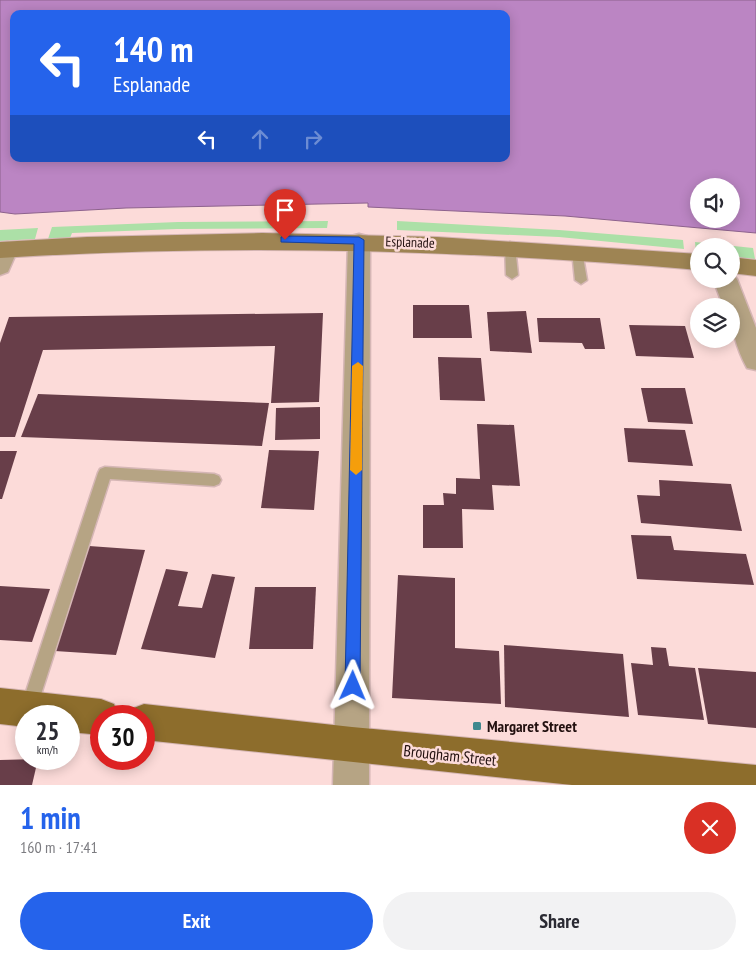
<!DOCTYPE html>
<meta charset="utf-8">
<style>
:root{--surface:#fff;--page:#f2f2f3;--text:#2b2b33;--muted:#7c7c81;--accent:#2563eb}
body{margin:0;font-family:"PT Sans Narrow",sans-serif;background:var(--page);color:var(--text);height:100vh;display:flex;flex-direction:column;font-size:19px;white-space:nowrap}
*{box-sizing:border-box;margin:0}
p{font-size:16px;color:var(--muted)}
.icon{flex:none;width:28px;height:28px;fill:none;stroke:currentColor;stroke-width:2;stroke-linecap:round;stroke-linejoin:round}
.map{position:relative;height:785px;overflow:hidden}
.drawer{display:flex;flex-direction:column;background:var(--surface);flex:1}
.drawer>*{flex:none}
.guide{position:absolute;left:10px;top:10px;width:500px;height:152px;border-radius:10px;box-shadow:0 2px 12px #0003;background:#2563eb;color:#fff;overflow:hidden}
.controls{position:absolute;left:690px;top:178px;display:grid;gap:10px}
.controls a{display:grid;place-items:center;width:50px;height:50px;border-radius:50%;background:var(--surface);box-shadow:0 2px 12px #0003;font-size:25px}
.speed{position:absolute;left:15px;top:705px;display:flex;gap:10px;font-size:25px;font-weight:700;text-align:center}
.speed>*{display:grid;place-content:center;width:65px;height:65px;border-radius:50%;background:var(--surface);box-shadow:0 2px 12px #0003;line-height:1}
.speed small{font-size:12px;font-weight:400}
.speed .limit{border:8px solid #d22;background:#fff;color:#111}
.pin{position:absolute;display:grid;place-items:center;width:42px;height:42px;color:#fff;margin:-51px -21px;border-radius:50% 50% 50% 0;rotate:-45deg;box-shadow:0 0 5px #0007}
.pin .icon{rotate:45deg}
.me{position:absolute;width:55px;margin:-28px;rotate:1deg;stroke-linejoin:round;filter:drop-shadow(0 0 4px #0008)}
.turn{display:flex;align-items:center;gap:18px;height:105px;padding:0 20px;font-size:22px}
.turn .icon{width:65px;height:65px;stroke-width:2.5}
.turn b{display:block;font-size:35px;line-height:42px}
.lanes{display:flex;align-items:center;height:48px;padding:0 20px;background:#0003;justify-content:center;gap:25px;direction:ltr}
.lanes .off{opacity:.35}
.round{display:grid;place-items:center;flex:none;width:52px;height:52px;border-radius:26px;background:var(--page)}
.head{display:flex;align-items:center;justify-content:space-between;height:85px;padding:0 20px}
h1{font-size:30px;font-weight:600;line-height:38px;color:var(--accent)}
.action{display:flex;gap:10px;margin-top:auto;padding:10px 20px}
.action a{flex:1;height:58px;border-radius:30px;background:var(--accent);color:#fff;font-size:20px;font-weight:600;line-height:58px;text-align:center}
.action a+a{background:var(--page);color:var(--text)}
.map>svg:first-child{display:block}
.green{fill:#ace0a7}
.water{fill:#bb85c3;stroke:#8d628d;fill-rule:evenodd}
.building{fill:#683e49}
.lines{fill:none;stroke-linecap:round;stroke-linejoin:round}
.lane-casing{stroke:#d5b6b5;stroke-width:3}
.street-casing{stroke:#d5b6b5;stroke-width:3}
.secondary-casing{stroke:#d5b6b5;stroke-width:2}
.primary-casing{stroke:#d5b6b5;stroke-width:2}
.lane{fill:#b6a484;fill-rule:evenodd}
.street{fill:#b6a484;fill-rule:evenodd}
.secondary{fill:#9e8453;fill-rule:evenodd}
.primary{fill:#8d6d2c;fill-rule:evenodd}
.route{fill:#2563eb;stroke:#184099}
.slow{fill:#f59e0b}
.poi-dot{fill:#40888e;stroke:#fcdbd9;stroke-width:2}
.labels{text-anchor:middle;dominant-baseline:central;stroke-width:5;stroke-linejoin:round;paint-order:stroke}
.street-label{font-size:14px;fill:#22100f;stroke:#fcdbd9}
.near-poi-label{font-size:16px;font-weight:bold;fill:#22100f;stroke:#fcdbd9;text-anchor:start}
.near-street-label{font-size:16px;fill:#22100f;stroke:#fcdbd9}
</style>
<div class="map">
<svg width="756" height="785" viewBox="0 0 756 785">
<rect width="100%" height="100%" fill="#fcdbd9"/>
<!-- green -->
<g class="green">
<polygon points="328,221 327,228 177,229 72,233 70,238 48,239 52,227 178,222"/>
<polygon points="397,221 559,230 683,240 684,249 559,237 397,230"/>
<polygon points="38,228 35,239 0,241 0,230"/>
<polygon points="695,242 753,248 755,259 731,257 731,246 699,246 699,253 696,253"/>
</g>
<!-- water -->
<path class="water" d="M0,0H756V233L565,216L368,207V203L126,208L15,214L0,212ZM14,14H506V159H14ZM699,186H731V219H699Z"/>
<!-- building -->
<g class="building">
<polygon points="413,305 469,305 472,338 413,338"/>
<polygon points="526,311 532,353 490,351 487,312"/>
<polygon points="323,313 319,402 271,403 275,346 43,350 15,437 0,437 0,343 9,317"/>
<polygon points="537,318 600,318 605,349 585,349 582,343 539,342"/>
<polygon points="629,325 685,326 694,358 636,356"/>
<polygon points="438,357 481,358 485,401 440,400"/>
<polygon points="641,388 685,388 693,424 648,422"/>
<polygon points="38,394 269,403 262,446 21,437"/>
<polygon points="320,407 320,439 275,440 276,408"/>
<polygon points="477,424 514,425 520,486 492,485 494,510 462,509 463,548 423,548 423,505 444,505 443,493 456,494 456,478 480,479"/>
<polygon points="624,428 685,430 693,466 628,462"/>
<polygon points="269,450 319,451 314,510 261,508"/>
<polygon points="0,451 17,451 2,499 0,499"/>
<polygon points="659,480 731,484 742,531 641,523 637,495 660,496"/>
<polygon points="631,535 671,536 674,550 746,554 754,585 637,579"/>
<polygon points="89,546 145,550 116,655 55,651"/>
<polygon points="166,569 188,572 178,606 202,608 212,574 235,577 215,658 141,649"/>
<polygon points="398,575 455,578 455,648 499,651 501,704 392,698"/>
<polygon points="0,586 50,589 32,642 0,640"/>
<polygon points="255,587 316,587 313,649 249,649"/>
<polygon points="504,645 623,654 629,717 505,707"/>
<polygon points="651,647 666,648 669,666 695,668 704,720 638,715 631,663 653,665"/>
<polygon points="698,668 756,672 756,728 708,724"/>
<polygon points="38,759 32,785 0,785 0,760"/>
</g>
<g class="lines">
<defs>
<g id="lane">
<polygon points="510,242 515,246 518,275 512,279 506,275 505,246"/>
<polygon points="577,247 582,251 587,280 581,284 575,280 572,251"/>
<polygon points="105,467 214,474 219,476 221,480 219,484 214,486 110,479 37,707 35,713 29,715 23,713 21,707 98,473 100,469"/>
</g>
<g id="street">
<polygon points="359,234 367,236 370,241 369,785 333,785 348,241 351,236"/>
<polygon points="7,242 15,244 18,249 8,272 0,275 0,243"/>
<path d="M731,273L737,279L756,328V370L747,368C736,348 731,328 731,306H723L713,279H731Z"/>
</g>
<g id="secondary">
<path d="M262,233L437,237L699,254V270C463,250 237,243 0,258V242L87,237Z"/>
<polygon points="731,257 756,260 756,276 731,273"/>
</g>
<g id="primary">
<polygon points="0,688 101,699 114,704 119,716 101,716 101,735 69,732 69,716 26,716 26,727 0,724"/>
<polygon points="144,704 352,727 756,765 756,785 572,785 144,740 144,716 128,716 131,709"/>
</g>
</defs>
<!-- lane casing -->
<use href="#lane" class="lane-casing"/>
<!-- street casing -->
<use href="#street" class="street-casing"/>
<!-- secondary casing -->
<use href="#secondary" class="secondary-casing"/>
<!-- primary casing -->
<use href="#primary" class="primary-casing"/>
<!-- lane -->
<use href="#lane" class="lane"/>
<!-- street -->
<use href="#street" class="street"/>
<!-- secondary -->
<use href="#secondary" class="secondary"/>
<!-- primary -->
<use href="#primary" class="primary"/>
</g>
<!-- route -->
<polygon class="route" points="285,236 359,237 364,240 360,686 358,691 353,693 348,691 345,686 354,244 281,242 281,237"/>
<!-- slow -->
<polygon class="slow" points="358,362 363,366 362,470 356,475 350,470 352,366"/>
<!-- markers -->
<rect class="poi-dot" x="472" y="721" width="10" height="10" rx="2.5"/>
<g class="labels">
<!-- street labels -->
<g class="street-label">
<text transform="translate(410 242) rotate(2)">Esplanade</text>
</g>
<!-- near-poi labels -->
<g class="near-poi-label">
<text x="487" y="726">Margaret Street</text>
</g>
<!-- near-street labels -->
<g class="near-street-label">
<text transform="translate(450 755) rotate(6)">Brougham Street</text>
</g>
</g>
</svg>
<div class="controls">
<a><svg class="icon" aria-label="sound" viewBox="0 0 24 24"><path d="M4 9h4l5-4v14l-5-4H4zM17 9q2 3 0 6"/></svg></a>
<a><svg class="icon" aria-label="search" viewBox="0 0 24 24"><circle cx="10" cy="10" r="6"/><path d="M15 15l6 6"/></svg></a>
<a><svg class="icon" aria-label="layers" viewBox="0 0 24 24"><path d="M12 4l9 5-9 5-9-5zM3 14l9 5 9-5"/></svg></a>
</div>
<div class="speed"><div>25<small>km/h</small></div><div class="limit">30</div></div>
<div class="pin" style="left:285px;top:240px;background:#d93025"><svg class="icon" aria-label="arrive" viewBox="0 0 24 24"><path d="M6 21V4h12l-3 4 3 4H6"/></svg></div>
<svg class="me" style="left:353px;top:686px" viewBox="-20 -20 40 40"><path d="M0-17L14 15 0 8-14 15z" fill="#2563eb" stroke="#fff" stroke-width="4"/></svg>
<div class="guide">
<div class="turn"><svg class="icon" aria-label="left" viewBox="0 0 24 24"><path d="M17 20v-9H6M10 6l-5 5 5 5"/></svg><div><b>140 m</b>Esplanade</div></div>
<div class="lanes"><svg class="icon" aria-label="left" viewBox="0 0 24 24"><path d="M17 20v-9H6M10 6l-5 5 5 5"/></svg><svg class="icon off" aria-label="ahead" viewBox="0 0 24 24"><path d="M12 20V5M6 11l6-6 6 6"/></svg><svg class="icon off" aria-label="right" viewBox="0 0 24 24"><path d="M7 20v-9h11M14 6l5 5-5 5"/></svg></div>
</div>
</div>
<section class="drawer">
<div class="head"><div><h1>1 min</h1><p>160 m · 17:41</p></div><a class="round" style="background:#d93025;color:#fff"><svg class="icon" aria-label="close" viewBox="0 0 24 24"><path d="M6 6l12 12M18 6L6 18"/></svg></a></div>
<div class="action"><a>Exit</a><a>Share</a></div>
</section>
